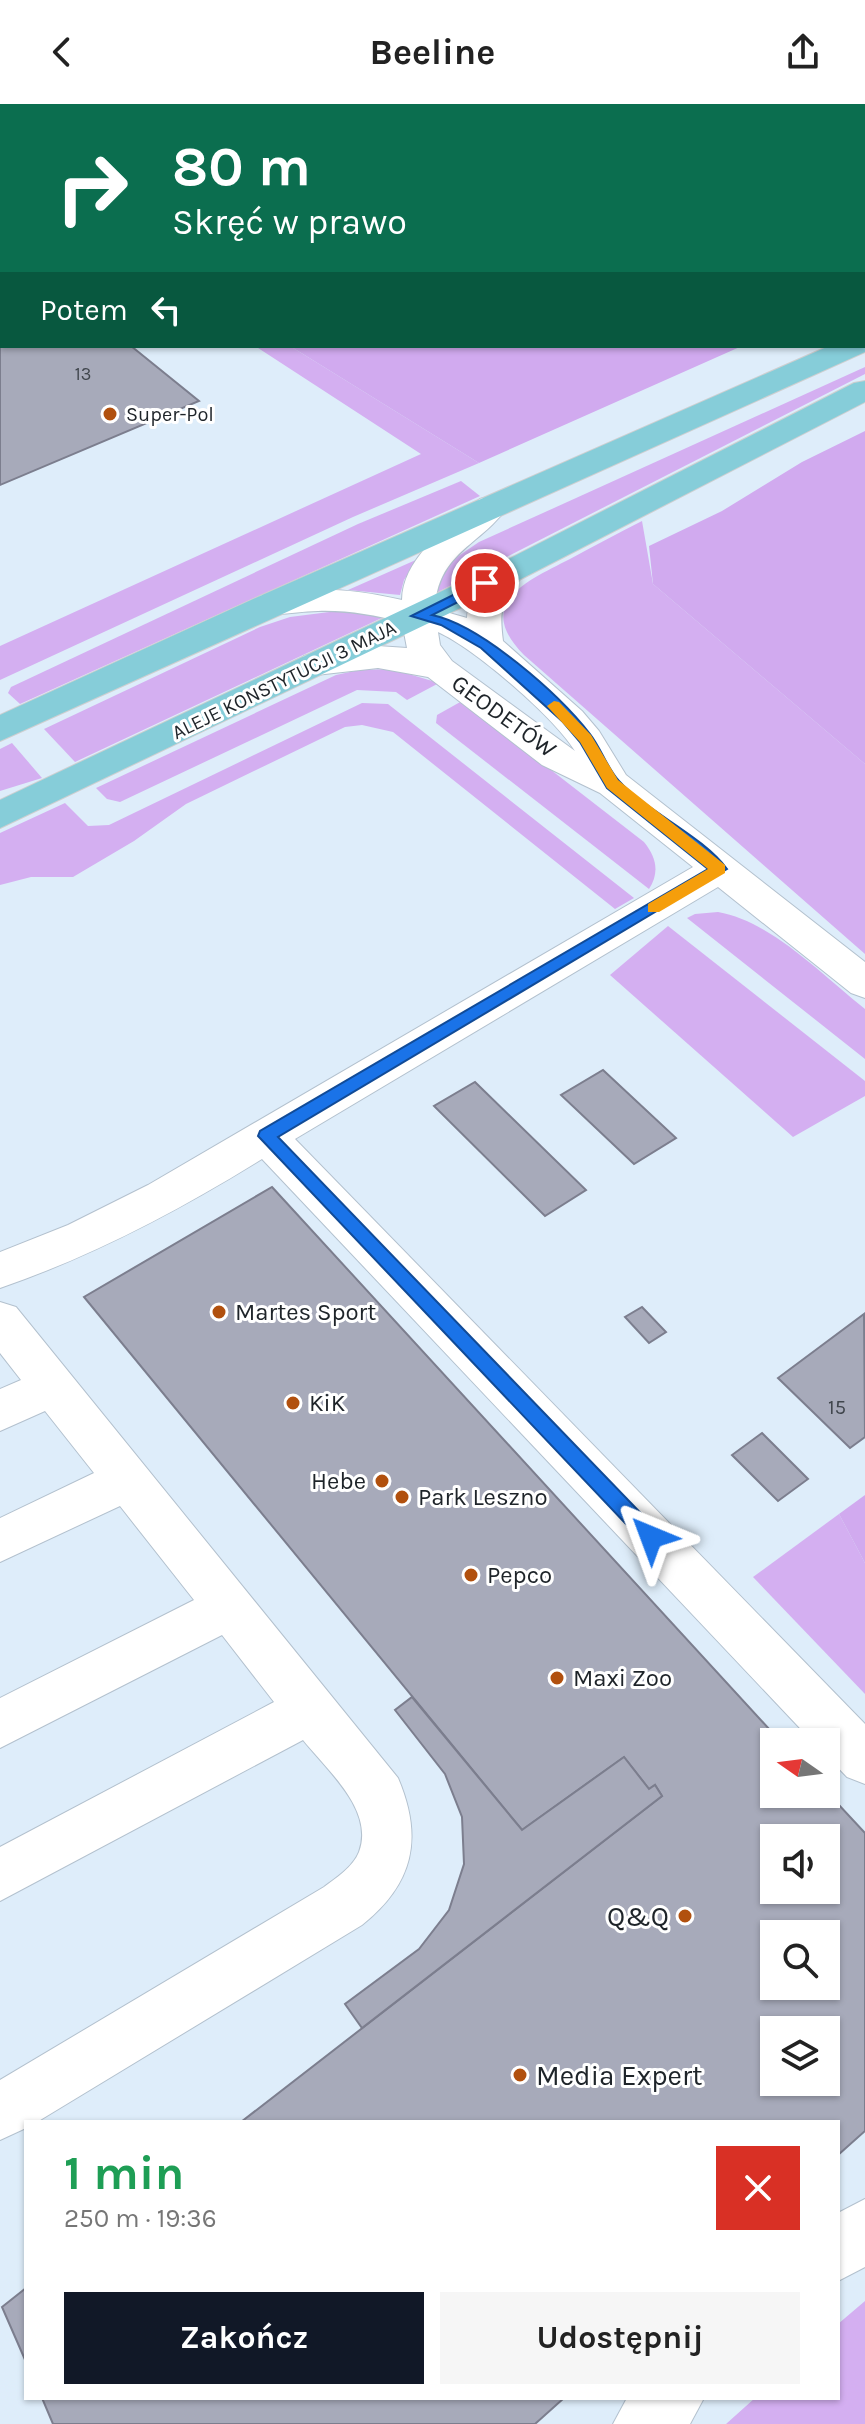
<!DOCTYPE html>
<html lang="pl">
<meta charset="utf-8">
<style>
:root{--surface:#fff;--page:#f6f6f6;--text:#222;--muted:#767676;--accent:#111827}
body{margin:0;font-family:Karla,sans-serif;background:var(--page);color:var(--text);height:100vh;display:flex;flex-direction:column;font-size:30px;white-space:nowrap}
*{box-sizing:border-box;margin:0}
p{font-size:26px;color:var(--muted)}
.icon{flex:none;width:44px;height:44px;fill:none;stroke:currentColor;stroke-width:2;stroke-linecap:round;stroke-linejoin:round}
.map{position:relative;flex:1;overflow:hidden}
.panel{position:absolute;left:24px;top:2016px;width:816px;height:280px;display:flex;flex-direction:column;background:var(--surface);border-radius:0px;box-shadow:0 2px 6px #0004}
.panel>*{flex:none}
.guide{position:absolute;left:0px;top:0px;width:866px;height:244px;box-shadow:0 2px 6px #0004;background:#0b6e4f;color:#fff;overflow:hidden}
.needle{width:52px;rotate:284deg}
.buttons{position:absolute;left:760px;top:1624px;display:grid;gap:16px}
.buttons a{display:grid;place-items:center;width:80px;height:80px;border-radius:0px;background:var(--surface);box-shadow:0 2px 6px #0004;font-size:40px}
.pin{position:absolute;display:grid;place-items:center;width:68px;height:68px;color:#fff;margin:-34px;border:4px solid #fff;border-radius:50%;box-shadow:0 2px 8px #0007}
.me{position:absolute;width:88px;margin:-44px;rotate:316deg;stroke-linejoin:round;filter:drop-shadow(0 0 6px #0008)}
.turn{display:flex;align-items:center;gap:28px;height:168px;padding:0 40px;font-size:36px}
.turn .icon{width:104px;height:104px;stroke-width:2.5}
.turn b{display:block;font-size:56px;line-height:68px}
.then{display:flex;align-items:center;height:76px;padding:0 40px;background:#0003;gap:16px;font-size:30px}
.round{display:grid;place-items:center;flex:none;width:84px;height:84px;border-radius:0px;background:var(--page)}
.headline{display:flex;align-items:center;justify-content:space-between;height:136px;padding:0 40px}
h1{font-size:48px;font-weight:700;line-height:60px;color:#1e9e55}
.primary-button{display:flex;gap:16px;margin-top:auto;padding:16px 40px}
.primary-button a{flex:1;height:92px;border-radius:0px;background:var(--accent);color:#fff;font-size:32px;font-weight:700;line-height:92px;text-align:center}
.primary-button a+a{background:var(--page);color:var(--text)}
header{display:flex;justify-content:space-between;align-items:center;height:104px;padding:0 40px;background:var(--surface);font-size:36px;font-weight:700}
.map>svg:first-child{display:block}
.green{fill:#d4aff1}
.forest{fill:#d1aaef}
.building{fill:#a7aaba;stroke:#7c7e8e;stroke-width:2;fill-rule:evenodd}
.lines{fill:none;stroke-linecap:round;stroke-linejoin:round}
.minor-casing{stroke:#b3c1ce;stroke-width:2}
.major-casing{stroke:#cecfd0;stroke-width:2}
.minor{fill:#fff;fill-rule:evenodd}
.major{fill:#86cdd9;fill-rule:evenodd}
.route{fill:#1a73e8;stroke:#114b97;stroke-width:2}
.slow{fill:#f59e0b}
.poi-dot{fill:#b1500e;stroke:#fff;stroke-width:3}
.labels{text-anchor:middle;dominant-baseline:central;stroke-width:6;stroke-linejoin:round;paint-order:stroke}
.far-number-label{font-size:18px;fill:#40464d}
.far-poi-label{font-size:20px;fill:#1e2429;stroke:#fff;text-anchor:start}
.far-street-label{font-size:20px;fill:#1e2429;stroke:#fff}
.number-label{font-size:20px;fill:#40464d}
.street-label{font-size:24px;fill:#1e2429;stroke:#fff}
.poi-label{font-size:24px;fill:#1e2429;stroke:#fff;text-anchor:start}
.near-poi-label{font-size:28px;fill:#1e2429;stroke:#fff;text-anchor:end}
</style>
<header><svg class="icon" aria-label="back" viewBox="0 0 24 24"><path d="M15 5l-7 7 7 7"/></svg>Beeline<svg class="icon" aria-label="share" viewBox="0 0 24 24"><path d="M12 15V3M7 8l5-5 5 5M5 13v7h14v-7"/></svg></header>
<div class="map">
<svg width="865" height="2320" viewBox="0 0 865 2320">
<rect width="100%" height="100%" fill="#deedfa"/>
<!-- green -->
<g class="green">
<polygon points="255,242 290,242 479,359 353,413 0,576 0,542 421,350"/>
<polygon points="865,263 865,270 434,490 432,484 451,457 479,438"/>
<polygon points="461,377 480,392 20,600 8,589 11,583 358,420"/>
<path d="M642,417L653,480L865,660V850L524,551C473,499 527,477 570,455C594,442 618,429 642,417Z"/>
<polygon points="418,455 404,476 400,491 348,486"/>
<polygon points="345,506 388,511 75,658 44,625 260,523 290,513"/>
<polygon points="392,565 439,579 407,596 396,588 357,586 120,698 107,695 96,684 336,571 359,566"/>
<path d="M462,597L644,738C656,753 660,768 649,785L436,619L437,611Z"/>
<polygon points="362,599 388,600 634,794 615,805 393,628 362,621 345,623 186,700 134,737 73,773 31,773 0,781 0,729 65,699 88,722 109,721"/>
<polygon points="12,639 42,674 0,687 0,645"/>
<path d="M718,808C771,817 823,872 865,905V955L687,814L695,810Z"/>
<polygon points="668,822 865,977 865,992 793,1033 610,871"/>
<polygon points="839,1410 865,1459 865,1590 753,1473"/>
<polygon points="865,2197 865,2320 726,2320 755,2294 838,2294 838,2220"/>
</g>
<!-- forest -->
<g class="forest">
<polygon points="0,0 865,0 865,187 864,2 2,2 2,20"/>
<polygon points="290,242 742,242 479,359"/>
<polygon points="865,327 865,660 653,480 649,442 722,407 802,358"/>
<polygon points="865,1391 865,1459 839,1410"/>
</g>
<!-- building -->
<g class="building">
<polygon points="0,146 2,242 131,242 199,297 0,381"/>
<polygon points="603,966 676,1034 634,1060 561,991"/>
<polygon points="475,978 586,1086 545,1112 434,1002"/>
<path d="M272,1083L781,1638H774V1690H826V1687L865,1729V2027L838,2051V2018H241L662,1692L655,1681L649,1685L624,1653L522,1726L84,1193ZM774,1734H826V1786H774ZM774,1830H826V1882H774ZM774,1926H826V1978H774Z"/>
<polygon points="642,1203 666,1228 649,1239 625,1213"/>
<polygon points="864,1210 865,1333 850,1344 778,1274"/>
<polygon points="762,1329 808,1375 778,1397 732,1351"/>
<polygon points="412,1593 522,1726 624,1653 649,1685 655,1681 662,1692 362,1924 345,1900 419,1845 449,1806 464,1760 462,1713 445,1670 395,1606"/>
<polygon points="26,2184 26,2258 2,2203"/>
<polygon points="42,2294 564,2294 535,2320 53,2320"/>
</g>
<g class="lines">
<defs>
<g id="minor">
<path d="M492,392L504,395L508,402C481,442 437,448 435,505L467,514C468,487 489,454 519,462L524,469C504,499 498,498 503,537L582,607L599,627L626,671L865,858V894L851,889L718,783L295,1035L865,1620V1680L847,1673L826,1651V1638H813L262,1055C178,1107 93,1152 0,1184V1148L68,1121L148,1081L693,763L600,689L542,661L428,573L378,564L316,571L304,568L299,560L304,552L363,541L407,544L402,518C374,511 347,506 318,507C298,507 279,513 260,508L255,500L260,492C306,481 356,485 402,496C403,452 450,422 480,395ZM438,528C475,545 553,612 575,647L452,557L440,541Z"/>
<path d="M0,1198L16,1203L398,1674C424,1735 413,1780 362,1821L37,2018H26V2024L0,2036V1976L324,1783C336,1774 353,1763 359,1748C375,1706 326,1665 303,1636L0,1797V1743L274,1598L222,1531L0,1644V1594L194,1496L120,1402L0,1458V1414L94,1369L45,1307L0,1327V1285L21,1276L0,1249Z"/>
<polygon points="865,2095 865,2163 838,2177 838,2109"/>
<polygon points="627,2294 704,2294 690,2320 613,2320"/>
</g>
<g id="major">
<polygon points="865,236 865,248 0,637 0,611 260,492 829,242 864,242"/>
<polygon points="865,277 865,298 519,476 0,724 0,696 495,462 854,279"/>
</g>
</defs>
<!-- minor casing -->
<use href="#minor" class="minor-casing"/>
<!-- major casing -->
<use href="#major" class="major-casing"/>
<!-- minor -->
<use href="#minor" class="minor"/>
<!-- major -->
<use href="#major" class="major"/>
</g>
<!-- route -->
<path class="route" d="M485,475L490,476V482L432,511C481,521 559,590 590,630C601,644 607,664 619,677C647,708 703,732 727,765L278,1033L658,1427L661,1433L658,1439L651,1442L644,1439L258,1032L260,1027L708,765L607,684L580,638L563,618L481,544L441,521L411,512Z"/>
<!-- slow -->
<polygon class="slow" points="554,597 559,598 591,631 618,676 725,761 725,769 659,808 648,808 648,800 708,765 607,684 580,638 547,602"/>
<!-- markers -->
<g class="poi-dot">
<circle cx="110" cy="310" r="8"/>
<circle cx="219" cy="1208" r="8"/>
<circle cx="293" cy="1299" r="8"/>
<circle cx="382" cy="1377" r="8"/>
<circle cx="402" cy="1393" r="8"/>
<circle cx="471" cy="1471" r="8"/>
<circle cx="557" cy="1574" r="8"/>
<circle cx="685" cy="1812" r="8"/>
<circle cx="520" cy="1971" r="8"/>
</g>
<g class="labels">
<!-- far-number labels -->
<g class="far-number-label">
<text x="83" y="270">13</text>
</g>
<!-- far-poi labels -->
<g class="far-poi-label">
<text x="126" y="310">Super-Pol</text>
</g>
<!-- far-street labels -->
<g class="far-street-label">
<text transform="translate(284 576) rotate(-26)">ALEJE KONSTYTUCJI 3 MAJA</text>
</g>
<!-- number labels -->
<g class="number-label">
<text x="837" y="1303">15</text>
</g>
<!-- street labels -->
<g class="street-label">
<text transform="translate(504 612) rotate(36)">GEODETÓW</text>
</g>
<!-- poi labels -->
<g class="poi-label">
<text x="235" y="1208">Martes Sport</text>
<text x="309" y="1299">KiK</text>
<text x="366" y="1377" text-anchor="end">Hebe</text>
<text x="418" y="1393">Park Leszno</text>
<text x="487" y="1471">Pepco</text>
<text x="573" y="1574">Maxi Zoo</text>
</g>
<!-- near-poi labels -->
<g class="near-poi-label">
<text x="669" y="1812">Q&amp;Q</text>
<text x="536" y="1971" text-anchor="start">Media Expert</text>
</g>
</g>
</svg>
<div class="buttons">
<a><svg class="needle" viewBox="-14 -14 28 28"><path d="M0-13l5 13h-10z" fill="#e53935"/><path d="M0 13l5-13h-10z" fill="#767676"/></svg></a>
<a><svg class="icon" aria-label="sound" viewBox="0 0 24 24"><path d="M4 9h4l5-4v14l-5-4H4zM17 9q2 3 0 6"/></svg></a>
<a><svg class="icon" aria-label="search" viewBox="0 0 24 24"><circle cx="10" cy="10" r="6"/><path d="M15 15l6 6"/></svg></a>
<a><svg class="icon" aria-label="layers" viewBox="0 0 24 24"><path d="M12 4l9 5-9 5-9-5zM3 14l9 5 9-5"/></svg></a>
</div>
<div class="pin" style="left:485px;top:479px;background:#d93025"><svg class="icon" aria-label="arrive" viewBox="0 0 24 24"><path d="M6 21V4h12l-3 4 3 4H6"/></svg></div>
<svg class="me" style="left:651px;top:1433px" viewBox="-20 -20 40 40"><path d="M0-17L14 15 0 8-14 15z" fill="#1a73e8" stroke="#fff" stroke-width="4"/></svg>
<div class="guide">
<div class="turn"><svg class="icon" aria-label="right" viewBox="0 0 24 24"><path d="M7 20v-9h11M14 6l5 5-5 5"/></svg><div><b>80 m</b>Skręć w prawo</div></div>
<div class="then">Potem<svg class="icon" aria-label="left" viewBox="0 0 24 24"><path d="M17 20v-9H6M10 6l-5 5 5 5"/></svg></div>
</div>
<section class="panel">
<div class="headline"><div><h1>1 min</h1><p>250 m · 19:36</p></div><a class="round" style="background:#d93025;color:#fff"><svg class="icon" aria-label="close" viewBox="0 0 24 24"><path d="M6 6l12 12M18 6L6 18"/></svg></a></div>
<div class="primary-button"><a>Zakończ</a><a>Udostępnij</a></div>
</section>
</div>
